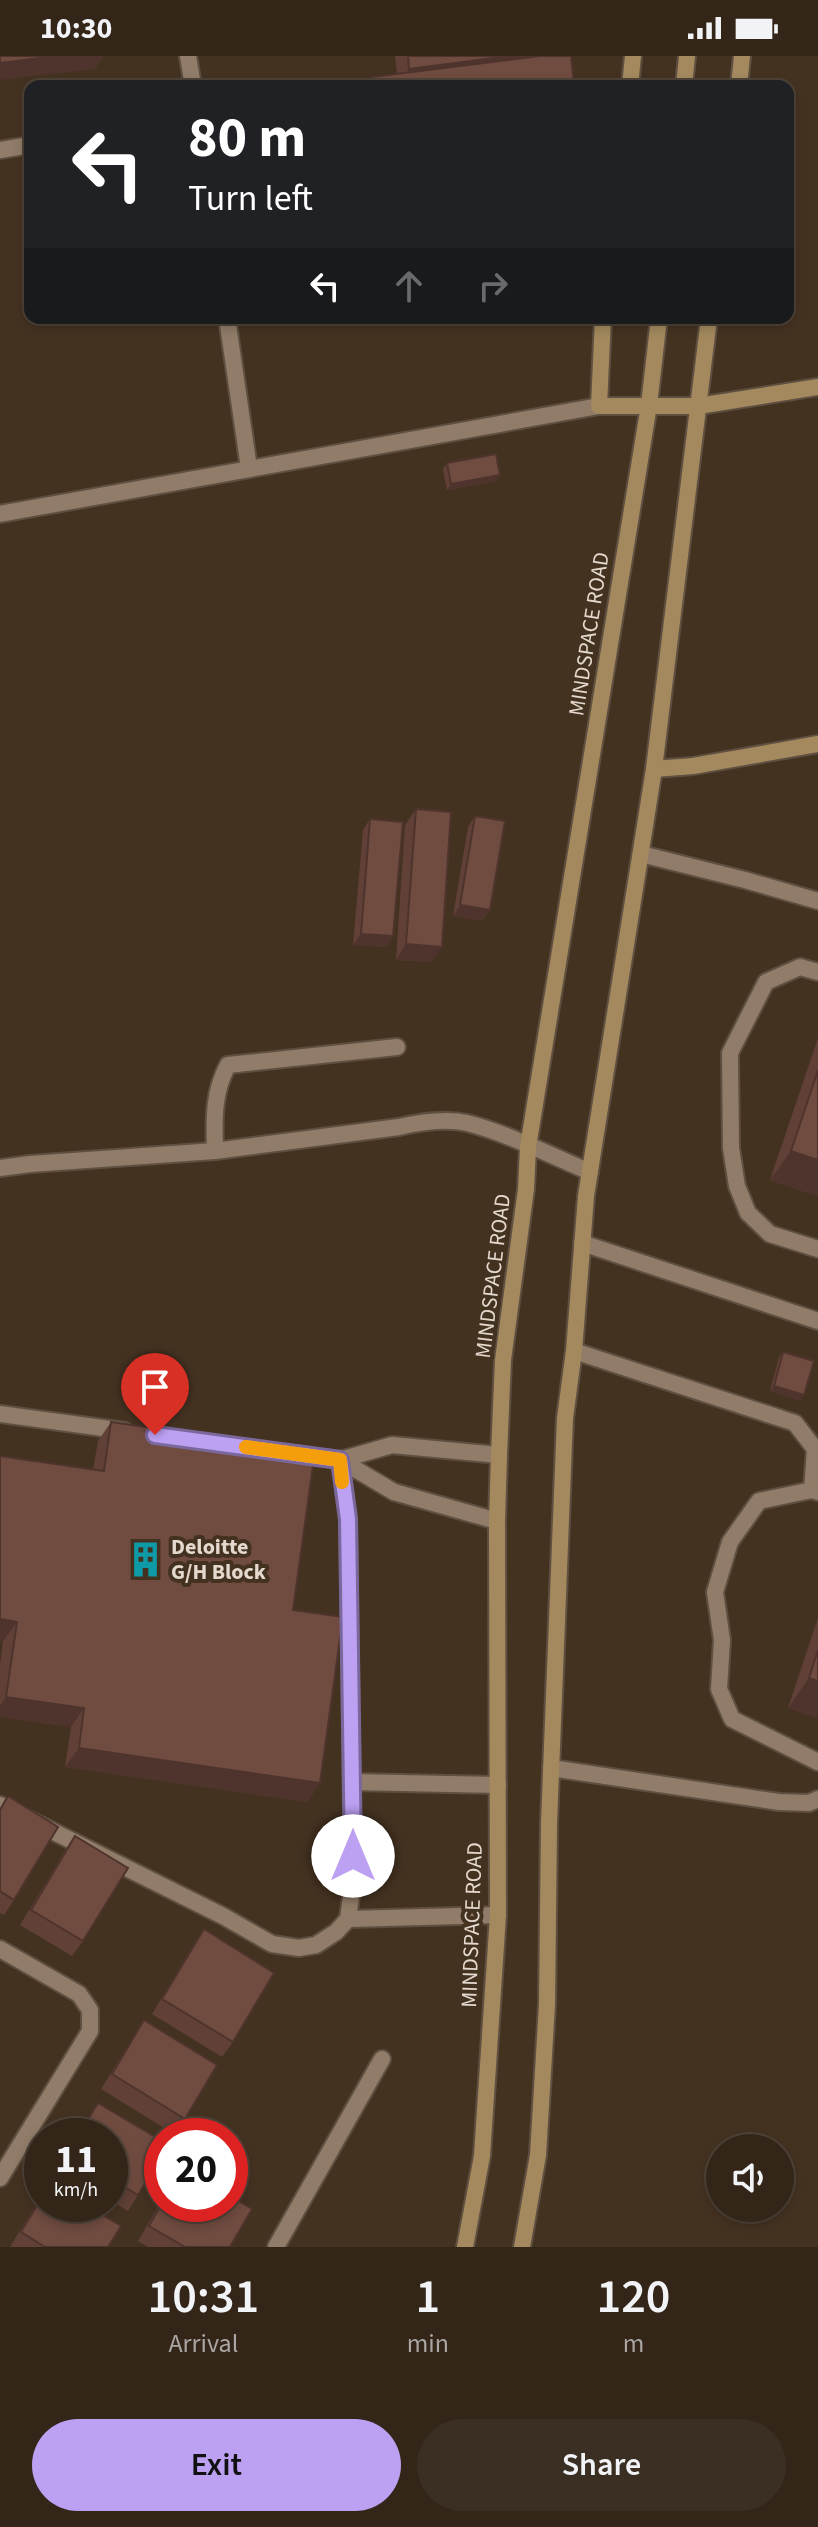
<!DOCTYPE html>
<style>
:root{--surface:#332619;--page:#3b2e22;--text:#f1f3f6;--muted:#a9a5a2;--line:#4e4338;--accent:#bca0f2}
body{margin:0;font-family:"Source Sans 3",sans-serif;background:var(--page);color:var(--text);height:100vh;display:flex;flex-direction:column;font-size:30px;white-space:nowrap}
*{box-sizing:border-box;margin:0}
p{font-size:26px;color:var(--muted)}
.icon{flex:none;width:44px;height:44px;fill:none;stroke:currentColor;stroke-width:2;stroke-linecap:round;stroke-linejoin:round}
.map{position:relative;height:2191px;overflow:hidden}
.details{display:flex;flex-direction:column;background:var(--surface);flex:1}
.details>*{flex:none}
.top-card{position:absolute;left:24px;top:24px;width:770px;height:244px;border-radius:16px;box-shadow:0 4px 12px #0003,0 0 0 2px var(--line);background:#202124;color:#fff;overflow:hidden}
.controls{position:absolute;left:706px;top:2078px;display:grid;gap:16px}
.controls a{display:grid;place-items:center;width:88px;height:88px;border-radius:50%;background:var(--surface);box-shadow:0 4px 12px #0003,0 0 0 2px var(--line);font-size:40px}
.speed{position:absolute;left:24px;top:2062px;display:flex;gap:16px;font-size:40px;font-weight:700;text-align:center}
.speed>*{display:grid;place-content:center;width:104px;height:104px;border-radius:50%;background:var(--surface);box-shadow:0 4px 12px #0003,0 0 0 2px var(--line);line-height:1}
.speed small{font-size:20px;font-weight:400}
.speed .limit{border:12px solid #d22;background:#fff;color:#111}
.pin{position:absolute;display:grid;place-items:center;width:68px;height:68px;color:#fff;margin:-82px -34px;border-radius:50% 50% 50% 0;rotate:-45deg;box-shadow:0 0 8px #0007}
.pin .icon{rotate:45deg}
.me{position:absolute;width:88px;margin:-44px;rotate:0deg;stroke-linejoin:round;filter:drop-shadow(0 0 6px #0008)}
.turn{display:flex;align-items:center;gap:28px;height:168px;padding:0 32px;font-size:36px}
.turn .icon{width:104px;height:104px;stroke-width:2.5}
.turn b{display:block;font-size:56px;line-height:68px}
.lanes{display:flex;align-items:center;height:76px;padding:0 32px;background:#0003;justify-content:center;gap:40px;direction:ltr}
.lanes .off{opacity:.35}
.eta{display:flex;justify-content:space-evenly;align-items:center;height:136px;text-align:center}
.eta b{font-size:48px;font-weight:600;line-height:56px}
.button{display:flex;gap:16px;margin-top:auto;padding:16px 32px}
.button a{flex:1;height:92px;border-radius:48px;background:var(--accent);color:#111;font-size:32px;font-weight:600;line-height:92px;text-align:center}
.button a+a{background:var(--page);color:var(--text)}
.status{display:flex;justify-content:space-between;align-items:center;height:56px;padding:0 40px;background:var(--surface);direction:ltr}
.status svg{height:22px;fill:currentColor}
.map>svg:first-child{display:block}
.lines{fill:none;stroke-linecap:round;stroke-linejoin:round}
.lane-casing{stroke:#5e4f40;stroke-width:20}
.street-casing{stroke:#5e4f40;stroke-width:20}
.secondary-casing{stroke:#5e4f40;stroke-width:20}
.lane{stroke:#907c68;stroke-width:16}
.street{stroke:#907c68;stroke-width:16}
.secondary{stroke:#a3895d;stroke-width:16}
.wall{fill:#604037}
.shaded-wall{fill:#4e342d}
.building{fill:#704b40;stroke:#4e342d;stroke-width:2}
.route-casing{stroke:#7a689d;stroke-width:20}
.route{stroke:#bca0f2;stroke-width:14}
.slow{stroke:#f59e0b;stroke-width:14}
.labels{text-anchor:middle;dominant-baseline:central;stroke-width:8;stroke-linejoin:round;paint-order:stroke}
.street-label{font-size:22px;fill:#e4d9ce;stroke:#443221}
.poi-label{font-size:22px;font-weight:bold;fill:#e4d9ce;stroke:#443221;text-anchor:start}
</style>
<div class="status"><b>10:30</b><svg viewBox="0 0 49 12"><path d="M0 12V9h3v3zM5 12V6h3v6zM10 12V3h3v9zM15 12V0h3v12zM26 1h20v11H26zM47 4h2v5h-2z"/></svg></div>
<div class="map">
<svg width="818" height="2191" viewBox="0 0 818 2191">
<rect width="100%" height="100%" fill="#443221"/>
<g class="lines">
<defs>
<g id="lane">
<polyline points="188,0 193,30"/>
<polyline points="0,94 30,89"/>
<polyline points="227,262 249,412"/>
<polyline points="641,798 745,824 818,845"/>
<polyline points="818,916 800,911 766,926 730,997 731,1092 737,1130 748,1157 770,1178 818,1193"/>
<path d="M215,1095C214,1064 213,1036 228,1009L397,991"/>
<path d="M0,1112L30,1108L215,1095L399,1071C421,1066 445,1062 467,1067C507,1077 552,1100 590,1116"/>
<polyline points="582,1187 818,1265"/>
<polyline points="574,1295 795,1367 815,1393 812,1434"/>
<polyline points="0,1358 125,1375"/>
<polyline points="295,1398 340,1404 394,1436 497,1465"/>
<polyline points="340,1404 392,1389 499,1399"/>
<polyline points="818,1436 812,1434 759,1445 730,1486 715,1536 722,1584 719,1633 732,1663 818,1706"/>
<polyline points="551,1712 779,1746 809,1747 818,1743"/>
<polyline points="352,1726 498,1729"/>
<polyline points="0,1749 223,1860 272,1888 299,1892 316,1889 336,1876 348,1863 353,1825 348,1463 340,1404"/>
<polyline points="348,1863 498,1859"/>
</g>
<g id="street">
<polyline points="0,458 599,350"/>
<polyline points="0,1893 79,1938 90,1954 90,1975 0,2122"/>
<polyline points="276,2191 382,2003"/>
</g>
<g id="secondary">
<polyline points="630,30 633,0"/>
<polyline points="684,30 687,0"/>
<polyline points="739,30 742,0"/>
<polyline points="603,262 599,350 698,350 818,331"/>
<polyline points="654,713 693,710 818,688"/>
<polyline points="465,2191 482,2100 498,1859 497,1465 499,1399 503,1304 526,1133 528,1091 649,349 659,262"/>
<polyline points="522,2191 538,2099 547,1949 549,1767 565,1362 574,1295 586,1140 654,713 709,262"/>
</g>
</defs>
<!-- lane casing -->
<use href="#lane" class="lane-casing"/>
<!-- street casing -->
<use href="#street" class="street-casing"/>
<!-- secondary casing -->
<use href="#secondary" class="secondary-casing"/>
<!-- lane -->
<use href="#lane" class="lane"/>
<!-- street -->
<use href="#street" class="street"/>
<!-- secondary -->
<use href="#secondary" class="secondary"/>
</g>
<!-- wall -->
<g class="wall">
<polygon points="395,0 571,0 574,28 573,30 366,30 372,21 397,18"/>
<polygon points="447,407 496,425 447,434 443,413"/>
<polygon points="416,753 431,906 396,904 405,769"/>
<polygon points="475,760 490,854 482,865 453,860 468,771"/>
<polygon points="370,763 393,880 386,891 353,889 363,774"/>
<polygon points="818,982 818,1140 770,1124"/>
<polygon points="783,1296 800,1345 770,1335 779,1301"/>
<polygon points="111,1366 293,1554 320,1727 307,1746 65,1711 71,1671 0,1661 0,1609 3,1585 0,1584 0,1400 93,1414 98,1385"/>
<polygon points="818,1562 818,1662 788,1652"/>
<polygon points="8,1740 14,1844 4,1859 0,1857 0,1752"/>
<polygon points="75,1780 83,1885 72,1900 20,1869 65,1795"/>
<polygon points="204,1873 233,1986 222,2001 152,1958 194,1888"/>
<polygon points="144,1964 185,2063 174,2078 101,2033"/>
<polygon points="98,2047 138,2139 128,2155 110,2144 110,2080 76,2080"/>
<polygon points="42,2139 42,2148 108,2191 10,2191"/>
<polygon points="162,2144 162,2148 230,2191 148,2191 138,2185"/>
</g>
<!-- shaded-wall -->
<g class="shaded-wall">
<polygon points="56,0 104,0 95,13 0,24 0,7"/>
<polygon points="509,0 557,0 398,28 409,13"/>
<polygon points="500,419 496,425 447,434 451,428"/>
<polygon points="460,849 490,854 482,865 453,860"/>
<polygon points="361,878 393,880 386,891 353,889"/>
<polygon points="406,888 442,891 431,906 396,904"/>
<polygon points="791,1095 818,1104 818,1140 770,1124"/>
<polygon points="774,1330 804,1339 800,1345 770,1335"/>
<polygon points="0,1563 17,1566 3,1585 0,1584"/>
<polygon points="809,1622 818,1625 818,1662 788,1652"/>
<polygon points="6,1641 84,1652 71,1671 0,1661 0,1650"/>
<polygon points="79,1692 320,1727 307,1746 65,1711"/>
</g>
<!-- building -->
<g class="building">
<polygon points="0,0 56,0 0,7"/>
<polygon points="408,0 509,0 409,13"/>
<polygon points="540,0 571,0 574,28 556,30 373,30 372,21"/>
<polygon points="496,398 500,419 451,428 447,407"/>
<polygon points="416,753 451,756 442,891 406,888"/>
<polygon points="475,760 505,765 490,854 460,849"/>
<polygon points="370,763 403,766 393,880 361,878"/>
<polygon points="818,1014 818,1104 791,1095"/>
<polygon points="783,1296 814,1305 804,1339 774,1330"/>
<polygon points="111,1366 315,1395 293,1554 343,1561 320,1727 79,1692 84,1652 6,1641 17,1566 0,1563 0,1400 104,1415"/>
<polygon points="818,1594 818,1625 809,1622"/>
<polygon points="8,1740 58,1771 14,1844 0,1835 0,1754"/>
<polygon points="75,1780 128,1812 83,1885 31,1854"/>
<polygon points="204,1873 274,1917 233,1986 162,1943"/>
<polygon points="144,1964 217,2009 185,2063 112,2018"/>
<polygon points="98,2047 162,2085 162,2100 138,2139 110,2122 110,2080 78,2080"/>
<polygon points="230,2140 252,2153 230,2191 185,2191 149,2170 162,2147 230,2148"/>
<polygon points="42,2141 42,2148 85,2148 121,2170 108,2191 45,2191 21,2176"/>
</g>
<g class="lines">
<defs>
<polyline id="route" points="155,1379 340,1404 348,1463 353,1800"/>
</defs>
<!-- route casing -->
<use href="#route" class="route-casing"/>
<!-- route -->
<use href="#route" class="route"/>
<!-- slow -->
<polyline class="slow" points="246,1391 340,1404 342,1426"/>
</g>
<!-- icons -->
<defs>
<symbol id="building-bare" viewBox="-9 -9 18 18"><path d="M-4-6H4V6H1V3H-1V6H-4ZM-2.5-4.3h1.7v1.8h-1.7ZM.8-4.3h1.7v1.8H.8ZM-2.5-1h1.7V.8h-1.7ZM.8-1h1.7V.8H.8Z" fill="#0f9aa8" stroke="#443221" stroke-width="2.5" paint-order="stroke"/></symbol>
</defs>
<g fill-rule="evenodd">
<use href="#building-bare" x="120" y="1478" width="51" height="51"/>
</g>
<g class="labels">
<!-- street labels -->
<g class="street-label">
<text transform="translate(589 578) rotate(-81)">MINDSPACE ROAD</text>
<text transform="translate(493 1220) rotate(-83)">MINDSPACE ROAD</text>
<text transform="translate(472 1869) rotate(-88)">MINDSPACE ROAD</text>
</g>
<!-- poi labels -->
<g class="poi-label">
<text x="171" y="1491">Deloitte<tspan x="171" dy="25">G/H Block</tspan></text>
</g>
</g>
</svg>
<div class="controls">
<a><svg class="icon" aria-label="sound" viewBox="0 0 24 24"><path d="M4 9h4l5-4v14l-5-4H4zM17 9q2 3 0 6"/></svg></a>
</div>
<div class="speed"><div>11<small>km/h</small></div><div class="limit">20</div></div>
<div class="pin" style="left:155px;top:1379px;background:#d93025"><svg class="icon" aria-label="arrive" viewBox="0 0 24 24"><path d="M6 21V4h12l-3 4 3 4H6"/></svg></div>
<svg class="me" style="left:353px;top:1800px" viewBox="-20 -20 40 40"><circle r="19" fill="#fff"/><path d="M0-13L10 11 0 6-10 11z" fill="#bca0f2"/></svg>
<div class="top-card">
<div class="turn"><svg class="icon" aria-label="left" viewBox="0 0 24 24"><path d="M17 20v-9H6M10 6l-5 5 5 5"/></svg><div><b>80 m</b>Turn left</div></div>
<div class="lanes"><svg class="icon" aria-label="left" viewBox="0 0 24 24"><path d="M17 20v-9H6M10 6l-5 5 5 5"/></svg><svg class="icon off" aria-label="ahead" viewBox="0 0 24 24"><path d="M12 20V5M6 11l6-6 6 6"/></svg><svg class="icon off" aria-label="right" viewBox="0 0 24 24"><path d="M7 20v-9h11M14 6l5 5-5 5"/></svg></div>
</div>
</div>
<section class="details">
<div class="eta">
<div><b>10:31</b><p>Arrival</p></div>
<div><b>1</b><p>min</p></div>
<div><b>120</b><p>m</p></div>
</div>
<div class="button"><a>Exit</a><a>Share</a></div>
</section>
